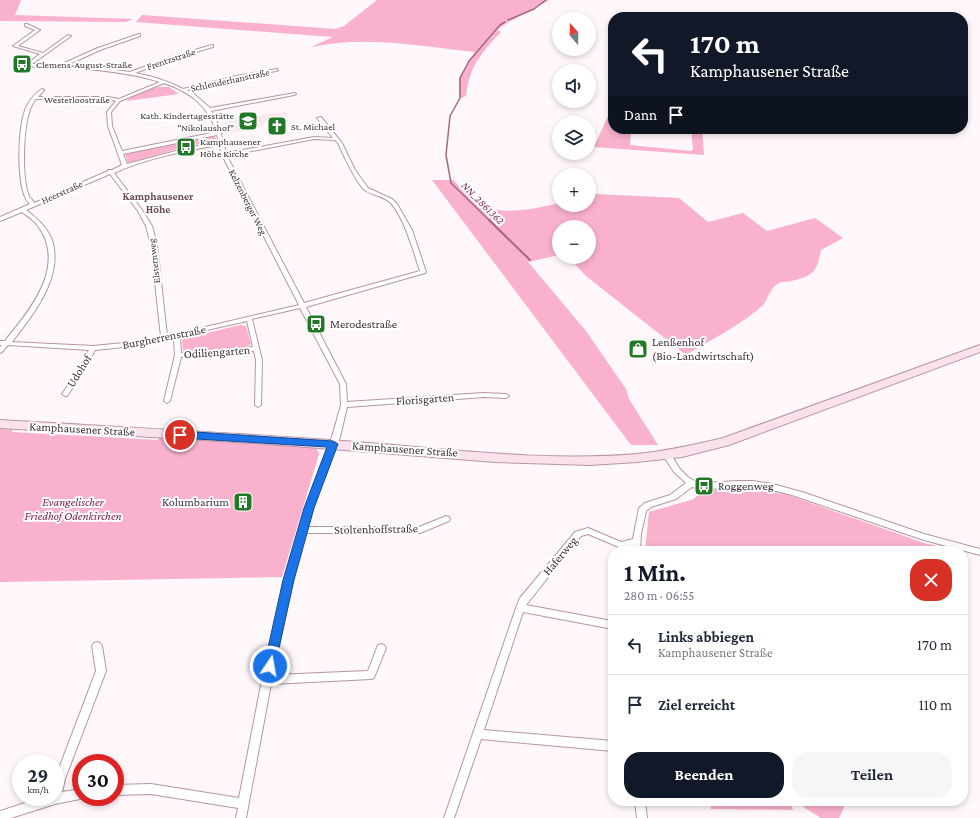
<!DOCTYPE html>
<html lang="de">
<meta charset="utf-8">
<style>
:root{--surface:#fff;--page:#f6f6f7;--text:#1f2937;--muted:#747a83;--line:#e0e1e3;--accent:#111827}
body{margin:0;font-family:"Crimson Pro",serif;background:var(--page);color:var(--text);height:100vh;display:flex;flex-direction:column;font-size:15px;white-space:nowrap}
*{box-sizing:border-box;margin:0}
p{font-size:13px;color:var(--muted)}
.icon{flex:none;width:22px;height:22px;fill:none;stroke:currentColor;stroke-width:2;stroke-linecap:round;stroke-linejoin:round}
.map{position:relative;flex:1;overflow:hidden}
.drawer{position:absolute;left:608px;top:546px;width:360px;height:260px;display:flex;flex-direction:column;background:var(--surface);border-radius:16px;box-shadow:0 2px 6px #0003}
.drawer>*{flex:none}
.banner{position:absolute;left:608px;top:12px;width:360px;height:122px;border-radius:16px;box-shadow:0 2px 6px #0003;background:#111827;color:#fff;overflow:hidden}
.needle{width:26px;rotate:340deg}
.controls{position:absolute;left:552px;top:12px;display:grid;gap:8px}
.controls a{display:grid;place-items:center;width:44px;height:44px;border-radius:50%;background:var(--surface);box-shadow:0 2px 6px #0003;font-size:20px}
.speed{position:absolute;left:12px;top:754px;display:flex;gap:8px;font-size:20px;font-weight:700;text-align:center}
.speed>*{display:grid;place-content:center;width:52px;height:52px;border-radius:50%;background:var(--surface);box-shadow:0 2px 6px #0003;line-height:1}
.speed small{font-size:10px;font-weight:400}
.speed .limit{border:6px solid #d22;background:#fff;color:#111}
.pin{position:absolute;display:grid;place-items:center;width:34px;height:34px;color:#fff;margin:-17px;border:2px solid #fff;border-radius:50%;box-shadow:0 1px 4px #0007}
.me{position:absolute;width:44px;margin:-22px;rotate:12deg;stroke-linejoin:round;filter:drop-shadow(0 0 3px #0008)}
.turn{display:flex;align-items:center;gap:14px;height:84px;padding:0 16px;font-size:18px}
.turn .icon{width:52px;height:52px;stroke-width:2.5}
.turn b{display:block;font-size:28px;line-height:34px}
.then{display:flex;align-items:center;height:38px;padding:0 16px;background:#0003;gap:8px;font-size:15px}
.round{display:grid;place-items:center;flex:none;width:42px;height:42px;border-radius:16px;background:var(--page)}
.headline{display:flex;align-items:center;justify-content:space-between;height:68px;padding:0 16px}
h1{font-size:24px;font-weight:700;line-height:30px;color:var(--accent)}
.cta{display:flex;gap:8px;margin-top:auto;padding:8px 16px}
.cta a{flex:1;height:46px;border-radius:16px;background:var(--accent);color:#fff;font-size:16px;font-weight:700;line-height:46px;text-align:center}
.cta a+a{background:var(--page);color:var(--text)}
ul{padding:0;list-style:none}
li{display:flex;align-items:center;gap:12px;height:60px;padding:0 16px;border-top:1px solid var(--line)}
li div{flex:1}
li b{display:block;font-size:15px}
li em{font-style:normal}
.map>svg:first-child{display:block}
.built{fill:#fae8ee}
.green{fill:#f9b1cd}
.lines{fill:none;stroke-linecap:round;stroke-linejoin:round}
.stream-far1{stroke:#a46981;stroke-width:1.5}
.stream{stroke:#a46981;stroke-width:2}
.street-casing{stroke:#b795a2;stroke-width:2}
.secondary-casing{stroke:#b795a2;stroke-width:2}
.street{fill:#fff;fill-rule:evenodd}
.secondary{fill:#fbe1ec;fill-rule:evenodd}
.route{fill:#1a73e8;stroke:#114b97}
.labels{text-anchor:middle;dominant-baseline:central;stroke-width:4;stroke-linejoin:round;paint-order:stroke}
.far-street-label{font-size:10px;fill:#3f3136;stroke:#fff}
.far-poi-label{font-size:10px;fill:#3f3136;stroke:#fff;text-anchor:start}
.far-neighbourhood-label{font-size:11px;font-weight:bold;fill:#6a4c58;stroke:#fff}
.far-water-label{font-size:11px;font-style:italic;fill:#852a56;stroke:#fff}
.poi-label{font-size:12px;fill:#3f3136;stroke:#fff;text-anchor:start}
.street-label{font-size:12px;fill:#3f3136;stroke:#fff}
.park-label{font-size:12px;font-style:italic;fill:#751948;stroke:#fff}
</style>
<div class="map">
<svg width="980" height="818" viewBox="0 0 980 818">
<rect width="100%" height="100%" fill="#fff7fa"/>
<!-- built -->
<polygon class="built" points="285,111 288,115 283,119 268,120 259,127 226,134 221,123"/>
<!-- green -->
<g class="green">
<polygon points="0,0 21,0 15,15 133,19 126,22 0,21"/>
<path d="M377,0H549L507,23L497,30L501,32C481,53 469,67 466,96L461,98L459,96V78L475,52C420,46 365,35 311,47L333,37L136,22L142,15L335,29L344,26Z"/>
<polygon points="156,87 169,87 179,94 126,101 134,95"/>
<polygon points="613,109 613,129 631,129 630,145 691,151 693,149 691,129 702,129 704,155 594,147 608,116"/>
<polygon points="209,137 215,137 217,140 212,142 184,147 128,163 125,154"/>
<path d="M432,180H453C460,186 472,202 480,205C503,216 535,209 559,203V205H589V196L596,194L679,198L708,222L743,213L767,231L815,218L843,238L821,250C817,272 813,276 791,281C785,282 781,281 776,285C770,289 768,299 763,305C744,323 709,341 686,355L586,276L568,257H589V227H559V255L528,262L586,331L626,389L629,399L658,445H631Z"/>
<polygon points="240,325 246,326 251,344 247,347 183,352 182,339"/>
<polygon points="0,429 13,430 12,432 158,440 159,438 310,447 317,449 319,454 282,577 0,582"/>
<path d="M746,488L788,495L924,543L958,551H645L649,512L694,499C704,487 730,489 746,488Z"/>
<polygon points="710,801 790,801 793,810 711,809"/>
<polygon points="794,801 847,801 839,818 821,818"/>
</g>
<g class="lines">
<!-- stream-far1 -->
<g class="stream-far1">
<polyline points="508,20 534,9 546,0"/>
<polyline points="490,221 451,183 446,155 450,116 460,98 460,78 469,61 500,25 505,22"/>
</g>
<!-- stream -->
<polyline class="stream" points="489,220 530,260"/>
<defs>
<g id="street">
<path d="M25,24H27L40,30L18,46L43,53L68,35L71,36L32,64L61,65L62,64L98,48L139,34H140V36L100,50L65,66L98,68L130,72L174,56L212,45H213V47L176,58L135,73C152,76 168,81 183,89L236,76L277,69L278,70L276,71L236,78L187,90L194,94L210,108L295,93L296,94L294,95L211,111L216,120L221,132L222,133L221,134L226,153L314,137L333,138L317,118L321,117L342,143L355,170L368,188L392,199L397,204L412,230L426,272L425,273L306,307L346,384L347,402L484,393L506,394L509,396L506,398L484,397L347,407L340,437L313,508L308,527H419L446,516L449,517L450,519L449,521L420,533H306L293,580L273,675L368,671L378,645L381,644L384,645L386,648L374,678L371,679L271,684L246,818H236L238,808L151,794L115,795V785L151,784L239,798L262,680L285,580L305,508L332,437L341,405L340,384L300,308L252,319L262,360L261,405L258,407L255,405L256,360L254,351L181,357L170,401L167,403L164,401L175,355L174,338L144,345L95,350L83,373L67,396H65L62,394L77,372L89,350L8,345L2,352L0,353V347L2,345H0V341H5L8,337C33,307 66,264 38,226C34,220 27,216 22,212L0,221V217L30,204C28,202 26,200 25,197C17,178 18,130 25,110C28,102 35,93 42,89L44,90L38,97H108L119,99L160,82C132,73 102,70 73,68C57,67 42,68 27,66V64L40,54L13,46L35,30L25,26ZM164,83C190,92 209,106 216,132L122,151L112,126L111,112L120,101ZM36,99H108L116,101L107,112L108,126L122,165L112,170H108V171L34,203C34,202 31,198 30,198C21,182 23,127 30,110C31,106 33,103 36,99ZM217,135L219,142L187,148L127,164L123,154ZM314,139L335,140L338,143C343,154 357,185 366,191C373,195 385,197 391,203C405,220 413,250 420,271L304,303L227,156ZM219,145L222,155L299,305L167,336L157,245L152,226L142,210L114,173C147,158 184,151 219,145ZM110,174L138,211L146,226L151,245L161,337L144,341L93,346L12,342C33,315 62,279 53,243C49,229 37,218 26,210ZM247,321L253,347L181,353L180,336Z"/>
<path d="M667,452L670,453L679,468L688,477L696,482L703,483L738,481H753L773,484L805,493L924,534L980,549V555L924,540L792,495C774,490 757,487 739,487C723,487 708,491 692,487L676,499L651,507L646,511L641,534L640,551H632V546L621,548L588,534L581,536L526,605L612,621H613V629L523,612L484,730L613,741V751L481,739L454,818H444L516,608L520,598L575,532L588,528L621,542L633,539L639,508L645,503L670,495L686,483L674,472L664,457L663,455L664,453Z"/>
<polygon points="97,642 100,643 102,646 106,671 65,779 62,792 81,789 81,797 85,798 55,804 11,818 0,818 0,811 44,797 55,797 55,779 96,671 92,646 94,643"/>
<polygon points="635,801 645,801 647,818 637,818"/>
</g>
<path id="secondary" d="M980,345V352L729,445L682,457L637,462L590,465L495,462L269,444L0,428V420C119,427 238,433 357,442C450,449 544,462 637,454C666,451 694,445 723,438Z"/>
</defs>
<!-- street casing -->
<use href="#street" class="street-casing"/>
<!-- secondary casing -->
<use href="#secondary" class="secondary-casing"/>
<!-- street -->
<use href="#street" class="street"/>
<!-- secondary -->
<use href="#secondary" class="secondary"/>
</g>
<!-- route -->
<polygon class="route" points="180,431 333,441 338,444 314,508 294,580 274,670 270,671 266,670 264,666 283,580 304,508 327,447 180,438 175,435"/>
<!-- icons -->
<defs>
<symbol id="bus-square" viewBox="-11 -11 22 22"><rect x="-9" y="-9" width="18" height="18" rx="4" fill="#217926" stroke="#fff"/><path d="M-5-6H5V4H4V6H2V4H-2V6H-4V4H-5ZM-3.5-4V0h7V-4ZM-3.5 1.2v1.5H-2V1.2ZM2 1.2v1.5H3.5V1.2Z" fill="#fff"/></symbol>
<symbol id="school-square" viewBox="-11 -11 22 22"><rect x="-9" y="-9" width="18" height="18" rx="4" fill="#217926" stroke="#fff"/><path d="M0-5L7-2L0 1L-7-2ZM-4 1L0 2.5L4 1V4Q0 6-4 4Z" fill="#fff"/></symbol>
<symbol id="church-square" viewBox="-11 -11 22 22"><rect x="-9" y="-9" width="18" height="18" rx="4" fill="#217926" stroke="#fff"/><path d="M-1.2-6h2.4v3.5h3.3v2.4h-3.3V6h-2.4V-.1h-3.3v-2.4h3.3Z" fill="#fff"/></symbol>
<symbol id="shop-square" viewBox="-11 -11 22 22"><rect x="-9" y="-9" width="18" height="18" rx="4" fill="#217926" stroke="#fff"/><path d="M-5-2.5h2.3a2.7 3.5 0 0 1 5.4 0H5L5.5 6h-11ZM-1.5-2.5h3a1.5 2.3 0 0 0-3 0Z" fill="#fff"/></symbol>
<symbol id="building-square" viewBox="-11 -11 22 22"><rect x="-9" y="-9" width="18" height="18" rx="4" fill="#217926" stroke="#fff"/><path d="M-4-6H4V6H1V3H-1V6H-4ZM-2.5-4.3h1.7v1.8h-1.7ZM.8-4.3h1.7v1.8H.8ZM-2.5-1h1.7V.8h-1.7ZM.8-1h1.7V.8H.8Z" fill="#fff"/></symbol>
</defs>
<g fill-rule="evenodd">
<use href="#bus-square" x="11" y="53" width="22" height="22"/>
<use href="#school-square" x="237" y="110" width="22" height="22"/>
<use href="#church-square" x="266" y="115" width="22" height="22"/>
<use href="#bus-square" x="175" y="136" width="22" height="22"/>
<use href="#bus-square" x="305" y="313" width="22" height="22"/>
<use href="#shop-square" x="627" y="338" width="22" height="22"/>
<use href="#bus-square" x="693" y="475" width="22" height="22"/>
<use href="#building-square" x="232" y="491" width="22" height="22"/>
</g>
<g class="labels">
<!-- far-street labels -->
<g class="far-street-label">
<text transform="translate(171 59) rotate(-18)">Frentzstraße</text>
<text transform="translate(230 80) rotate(-12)">Schlenderhanstraße</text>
<text x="77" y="99">Westerloostraße</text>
<text transform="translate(62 192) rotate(-24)">Heerstraße</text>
<text transform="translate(248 202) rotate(63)">Kelzenberger Weg</text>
<text transform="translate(154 261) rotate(-97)">Elsternweg</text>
</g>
<!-- far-poi labels -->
<g class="far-poi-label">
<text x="36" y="64">Clemens-August-Straße</text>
<text x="234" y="115" text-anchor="end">Kath. Kindertagesstätte<tspan x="234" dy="12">"Nikolaushof"</tspan></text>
<text x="291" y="126">St. Michael</text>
<text x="200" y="141">Kamphausener<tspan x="200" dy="12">Höhe Kirche</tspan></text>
</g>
<!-- far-neighbourhood labels -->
<g class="far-neighbourhood-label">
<text x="158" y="196">Kamphausener<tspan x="158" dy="13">Höhe</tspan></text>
</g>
<!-- far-water labels -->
<g class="far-water-label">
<text transform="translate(483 203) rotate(45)">NN_2861362</text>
</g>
<!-- poi labels -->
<g class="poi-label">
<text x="330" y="324">Merodestraße</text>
<text x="652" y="342">Lenßenhof<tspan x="652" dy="14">(Bio-Landwirtschaft)</tspan></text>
<text x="718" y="486">Roggenweg</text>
<text x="229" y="502" text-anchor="end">Kolumbarium</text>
</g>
<!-- street labels -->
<g class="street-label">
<text transform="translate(164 337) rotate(-11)">Burgherrenstraße</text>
<text transform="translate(217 352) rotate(-4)">Odiliengarten</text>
<text transform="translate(79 371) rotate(-58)">Udohof</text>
<text transform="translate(425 399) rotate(-4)">Florisgarten</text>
<text transform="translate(82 429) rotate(3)">Kamphausener Straße</text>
<text transform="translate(405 449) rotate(4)">Kamphausener Straße</text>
<text transform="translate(376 529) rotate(-1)">Stoltenhoffstraße</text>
<text transform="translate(560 556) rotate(-50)">Haferweg</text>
</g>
<!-- park labels -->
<g class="park-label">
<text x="73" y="502">Evangelischer<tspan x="73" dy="14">Friedhof Odenkirchen</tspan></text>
</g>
</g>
</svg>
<div class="controls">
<a><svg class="needle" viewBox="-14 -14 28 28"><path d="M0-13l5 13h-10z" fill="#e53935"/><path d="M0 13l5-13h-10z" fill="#747a83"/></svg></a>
<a><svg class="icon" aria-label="sound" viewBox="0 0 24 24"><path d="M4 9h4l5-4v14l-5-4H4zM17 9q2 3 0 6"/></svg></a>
<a><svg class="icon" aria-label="layers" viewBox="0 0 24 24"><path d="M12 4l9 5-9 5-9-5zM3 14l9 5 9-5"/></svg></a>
<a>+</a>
<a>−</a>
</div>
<div class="speed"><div>29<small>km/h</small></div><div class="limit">30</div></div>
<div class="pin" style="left:180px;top:435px;background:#d93025"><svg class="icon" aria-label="arrive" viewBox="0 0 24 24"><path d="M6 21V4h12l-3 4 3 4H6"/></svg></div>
<svg class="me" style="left:270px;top:666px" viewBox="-20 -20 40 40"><circle r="17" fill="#1a73e8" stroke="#fff" stroke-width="3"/><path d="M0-11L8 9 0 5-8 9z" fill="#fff"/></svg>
<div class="banner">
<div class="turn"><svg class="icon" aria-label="left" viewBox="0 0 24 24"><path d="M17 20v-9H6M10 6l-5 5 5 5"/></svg><div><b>170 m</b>Kamphausener Straße</div></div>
<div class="then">Dann<svg class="icon" aria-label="arrive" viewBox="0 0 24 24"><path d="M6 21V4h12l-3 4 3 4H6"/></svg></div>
</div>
<section class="drawer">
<div class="headline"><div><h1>1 Min.</h1><p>280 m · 06:55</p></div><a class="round" style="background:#d93025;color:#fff"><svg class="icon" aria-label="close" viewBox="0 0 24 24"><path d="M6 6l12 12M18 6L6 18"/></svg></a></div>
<ul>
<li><svg class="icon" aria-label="left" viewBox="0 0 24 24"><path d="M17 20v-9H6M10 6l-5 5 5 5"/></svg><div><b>Links abbiegen</b><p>Kamphausener Straße</p></div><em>170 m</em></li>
<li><svg class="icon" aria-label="arrive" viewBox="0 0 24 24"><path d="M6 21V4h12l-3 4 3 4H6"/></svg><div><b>Ziel erreicht</b></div><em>110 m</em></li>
</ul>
<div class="cta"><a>Beenden</a><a>Teilen</a></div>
</section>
</div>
